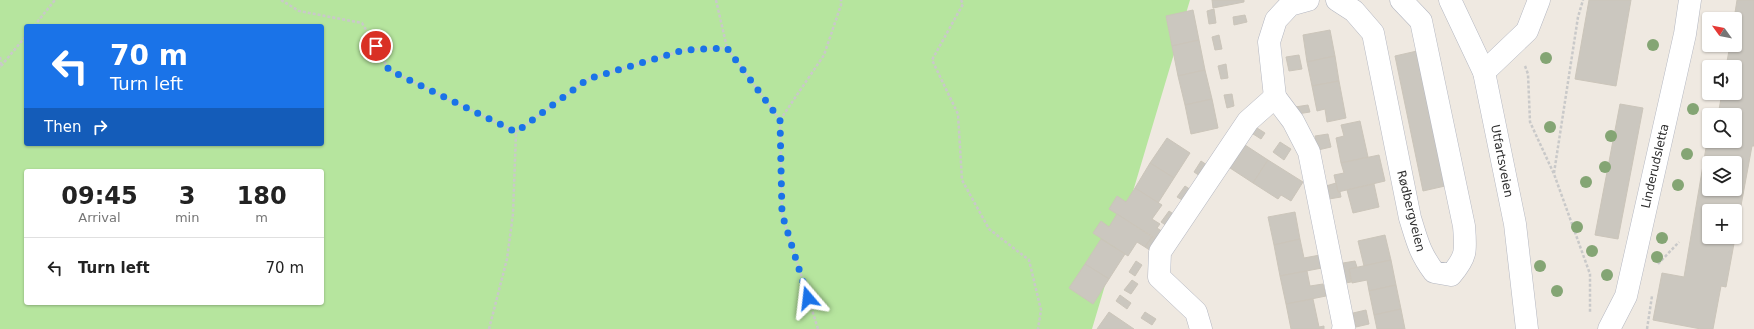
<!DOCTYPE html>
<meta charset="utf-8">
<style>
:root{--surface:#fff;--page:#f6f6f6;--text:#222;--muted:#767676;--line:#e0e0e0}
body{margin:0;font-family:"DejaVu Sans",sans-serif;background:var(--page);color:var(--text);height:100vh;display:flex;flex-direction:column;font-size:15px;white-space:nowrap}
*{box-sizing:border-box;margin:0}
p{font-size:13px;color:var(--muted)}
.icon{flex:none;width:22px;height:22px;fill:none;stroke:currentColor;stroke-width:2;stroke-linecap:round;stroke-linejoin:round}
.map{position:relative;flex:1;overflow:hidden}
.drawer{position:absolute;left:24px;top:169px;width:300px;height:136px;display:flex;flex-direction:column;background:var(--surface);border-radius:4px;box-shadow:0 1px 3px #0004}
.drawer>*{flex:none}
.banner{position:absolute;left:24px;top:24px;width:300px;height:122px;border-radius:4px;box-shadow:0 1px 3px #0004;background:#1a73e8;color:#fff;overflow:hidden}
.needle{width:26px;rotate:303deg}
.fabs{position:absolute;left:1702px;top:12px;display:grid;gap:8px}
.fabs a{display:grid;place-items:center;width:40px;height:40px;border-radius:4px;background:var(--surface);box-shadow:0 1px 3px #0004;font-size:20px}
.pin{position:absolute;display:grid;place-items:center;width:34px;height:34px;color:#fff;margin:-17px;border:2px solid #fff;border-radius:50%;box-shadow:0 1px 4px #0007}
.me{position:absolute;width:44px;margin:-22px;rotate:343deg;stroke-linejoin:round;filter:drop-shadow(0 0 3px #0008)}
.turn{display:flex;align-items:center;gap:14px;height:84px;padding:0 20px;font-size:18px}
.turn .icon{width:52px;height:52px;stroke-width:2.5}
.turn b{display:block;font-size:28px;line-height:34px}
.then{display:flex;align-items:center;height:38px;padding:0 20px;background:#0003;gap:8px;font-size:15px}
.eta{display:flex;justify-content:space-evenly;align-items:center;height:68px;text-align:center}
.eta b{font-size:24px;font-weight:700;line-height:28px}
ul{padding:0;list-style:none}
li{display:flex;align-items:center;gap:12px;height:60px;padding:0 20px;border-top:1px solid var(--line)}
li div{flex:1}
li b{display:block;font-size:15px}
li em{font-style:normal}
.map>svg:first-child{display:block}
.green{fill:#b6e59e;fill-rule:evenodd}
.building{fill:#cbc7bf;stroke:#cbc5ba;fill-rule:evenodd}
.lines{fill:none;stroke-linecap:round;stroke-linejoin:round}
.minor-casing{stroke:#b4b7c1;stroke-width:23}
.path{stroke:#c9c9c9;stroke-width:2.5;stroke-dasharray:3 2;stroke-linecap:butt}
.minor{stroke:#fff;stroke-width:22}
.tree{fill:#84a574}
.route{stroke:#1a73e8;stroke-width:7;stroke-dasharray:0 12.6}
.labels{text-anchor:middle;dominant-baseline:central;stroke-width:4;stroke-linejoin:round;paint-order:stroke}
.street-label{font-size:12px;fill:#2e2e2e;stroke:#fff}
</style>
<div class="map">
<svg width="1754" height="329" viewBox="0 0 1754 329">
<rect width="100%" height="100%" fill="#efe9e1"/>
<!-- green -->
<path class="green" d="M0,0H1190L1092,329H0ZM26,26H322V144H26ZM26,171H322V303H26Z"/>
<!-- building -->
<g class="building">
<polygon points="1212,0 1244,0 1244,2 1213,8"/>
<polygon points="1589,0 1631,0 1616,86 1575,79"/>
<path d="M1737,0H1754V146H1752L1726,287L1721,286L1713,329H1701L1653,320L1662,273L1684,277L1708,136L1709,141H1735V115H1718L1722,93H1735V67H1726L1730,45H1735L1734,19ZM1709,163H1735V189H1709ZM1709,211H1735V237H1709Z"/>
<polygon points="1214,9 1216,23 1209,24 1207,11"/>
<polygon points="1193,10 1199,40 1172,46 1166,16"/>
<polygon points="1245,15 1247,22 1234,25 1233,17"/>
<polygon points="1330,30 1335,56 1307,62 1303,35"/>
<polygon points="1219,35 1222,49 1215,50 1212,37"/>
<polygon points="1199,40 1205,70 1178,76 1172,46"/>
<polygon points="1417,51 1445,186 1423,191 1395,56"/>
<polygon points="1299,55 1302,69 1289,71 1286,57"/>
<polygon points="1335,56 1339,81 1312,86 1307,62"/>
<polygon points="1226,64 1228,78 1221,79 1218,66"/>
<polygon points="1205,70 1212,99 1185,105 1178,76"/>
<polygon points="1339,81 1346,118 1327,122 1325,109 1317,111 1312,86"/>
<polygon points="1232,94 1234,106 1227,108 1224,95"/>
<polygon points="1212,99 1218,128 1191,134 1185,105"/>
<polygon points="1620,104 1643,108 1618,239 1595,235"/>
<polygon points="1308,105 1310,112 1297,114 1295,107"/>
<polygon points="1360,121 1368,157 1341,163 1336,138 1344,136 1341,125"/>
<polygon points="1254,126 1265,133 1261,139 1250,132"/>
<polygon points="1328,134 1331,147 1318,150 1315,136"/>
<polygon points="1167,138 1190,153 1174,178 1150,163"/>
<polygon points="1280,142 1291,149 1284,160 1273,152"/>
<polygon points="1242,143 1268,160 1253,183 1227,166"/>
<polygon points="1379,155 1385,181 1338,192 1334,175 1344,173 1341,163"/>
<polygon points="1268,160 1303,182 1291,201 1281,195 1278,199 1253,183"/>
<polygon points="1201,161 1207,165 1200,176 1194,172"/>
<polygon points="1150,163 1174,178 1158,203 1135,188"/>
<polygon points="1336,183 1338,192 1340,192 1341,197 1329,199 1326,186"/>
<polygon points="1374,184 1379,207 1353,213 1347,190"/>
<polygon points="1185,186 1191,190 1184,201 1177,197"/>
<polygon points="1135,188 1162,205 1152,219 1160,224 1157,228 1163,232 1158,240 1109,209 1117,196 1126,202"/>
<polygon points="1169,211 1175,215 1167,226 1161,222"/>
<polygon points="1295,212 1300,239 1274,245 1268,217"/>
<polygon points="1117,214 1152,237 1145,247 1137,242 1128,256 1093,233 1101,221 1109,227"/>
<polygon points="1385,235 1391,260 1364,266 1358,241"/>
<polygon points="1152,237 1158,240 1151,251 1145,247"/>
<polygon points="1101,239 1125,254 1109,279 1085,264"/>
<polygon points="1300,239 1304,258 1320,255 1322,268 1280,276 1274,245"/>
<polygon points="1391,260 1396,285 1369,291 1367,280 1352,283 1349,269"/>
<polygon points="1136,261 1142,265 1135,276 1129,272"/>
<polygon points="1355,261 1357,267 1349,269 1351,282 1346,283 1343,263"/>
<polygon points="1085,264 1109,279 1093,304 1069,288"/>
<polygon points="1307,271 1310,286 1323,284 1326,296 1286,304 1280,276"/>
<polygon points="1132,280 1138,284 1131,294 1124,290"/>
<polygon points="1396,285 1401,309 1374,315 1369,291"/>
<polygon points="1120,295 1131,303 1127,309 1116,301"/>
<polygon points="1313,299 1319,327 1324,326 1324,329 1291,329 1286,304"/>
<polygon points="1401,309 1405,329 1377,329 1374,315"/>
<polygon points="1366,310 1369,324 1356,327 1353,313"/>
<polygon points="1109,312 1134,329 1097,329"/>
<polygon points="1145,312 1156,319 1152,325 1141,318"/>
</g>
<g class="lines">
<defs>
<g id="minor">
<path d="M1337,0L1354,11L1373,33L1410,218C1417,240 1419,252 1434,272L1451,275C1467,256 1466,251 1464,226L1421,21L1401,0"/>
<polyline points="1450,0 1484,72 1515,224 1527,329"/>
<polyline points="1484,72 1527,31 1539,0"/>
<polyline points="1275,97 1269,42 1276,20 1290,5 1308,0"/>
<polyline points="1201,329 1196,312 1159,277 1160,252 1248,121 1275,97 1293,121 1309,152 1344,327 1343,329"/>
<polyline points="1609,329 1626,296 1685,34 1690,0"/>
</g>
</defs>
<!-- minor casing -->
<use href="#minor" class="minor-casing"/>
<!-- path -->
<g class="path">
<polyline points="281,0 299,11 362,23 389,70 516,132"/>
<polyline points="716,0 727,48 780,120 782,214 818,329"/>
<polyline points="961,0 963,4 932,60 958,114 962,180 989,229 1029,260 1041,310 1038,329"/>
<polyline points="34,26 55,0"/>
<polyline points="0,57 1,66 0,67"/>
<polyline points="1,66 26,36"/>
<polyline points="1525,66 1528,74 1530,122 1554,174 1590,274 1590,313"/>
<polyline points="780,120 824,55 841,5 841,0"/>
<polyline points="1554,173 1578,17 1583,0"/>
<polyline points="1658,264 1679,242"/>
<polyline points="489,329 507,259 513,214 516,132 588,79 684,50 727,48"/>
<polyline points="1647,329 1652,296"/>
</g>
<!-- minor -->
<use href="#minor" class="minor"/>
</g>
<!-- trees -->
<g class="tree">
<circle cx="1653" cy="45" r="6"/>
<circle cx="1546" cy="58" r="6"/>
<circle cx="1693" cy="109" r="6"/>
<circle cx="1550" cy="127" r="6"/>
<circle cx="1611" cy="136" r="6"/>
<circle cx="1687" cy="154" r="6"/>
<circle cx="1605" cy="167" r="6"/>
<circle cx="1586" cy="182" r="6"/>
<circle cx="1678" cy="185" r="6"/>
<circle cx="1577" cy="227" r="6"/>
<circle cx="1662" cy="238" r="6"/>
<circle cx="1592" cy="251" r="6"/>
<circle cx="1657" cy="257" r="6"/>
<circle cx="1540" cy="266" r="6"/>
<circle cx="1607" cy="275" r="6"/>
<circle cx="1557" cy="291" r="6"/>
</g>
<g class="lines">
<!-- route -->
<polyline class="route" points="376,46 389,70 516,132 588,79 684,50 727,48 780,120 782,214 808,298"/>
</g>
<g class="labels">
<!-- street labels -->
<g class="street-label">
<text transform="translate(1502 161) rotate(79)">Utfartsveien</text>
<text transform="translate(1655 166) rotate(-77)">Linderudsletta</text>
<text transform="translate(1411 211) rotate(76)">Rødbergveien</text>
</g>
</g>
</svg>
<div class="fabs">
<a><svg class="needle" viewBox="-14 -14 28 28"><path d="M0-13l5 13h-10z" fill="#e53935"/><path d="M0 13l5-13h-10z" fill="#767676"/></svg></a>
<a><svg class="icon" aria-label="sound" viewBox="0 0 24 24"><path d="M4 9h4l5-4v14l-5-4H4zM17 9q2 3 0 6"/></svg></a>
<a><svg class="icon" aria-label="search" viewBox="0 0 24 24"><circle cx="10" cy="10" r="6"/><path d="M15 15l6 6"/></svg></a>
<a><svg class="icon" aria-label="layers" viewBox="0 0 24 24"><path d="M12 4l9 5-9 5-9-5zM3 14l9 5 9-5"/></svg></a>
<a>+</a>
</div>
<div class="pin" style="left:376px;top:46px;background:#d93025"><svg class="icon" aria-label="arrive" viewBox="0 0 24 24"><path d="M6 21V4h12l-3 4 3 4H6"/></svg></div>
<svg class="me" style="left:808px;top:298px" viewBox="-20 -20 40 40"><path d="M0-17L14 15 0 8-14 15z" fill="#1a73e8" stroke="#fff" stroke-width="4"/></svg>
<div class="banner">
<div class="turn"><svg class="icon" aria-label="left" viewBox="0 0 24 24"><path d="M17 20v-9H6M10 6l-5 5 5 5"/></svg><div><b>70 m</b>Turn left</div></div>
<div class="then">Then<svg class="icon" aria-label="right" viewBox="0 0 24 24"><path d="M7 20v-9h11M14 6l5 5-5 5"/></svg></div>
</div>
<section class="drawer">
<div class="eta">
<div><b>09:45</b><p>Arrival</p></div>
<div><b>3</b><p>min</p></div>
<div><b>180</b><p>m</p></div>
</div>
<ul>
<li><svg class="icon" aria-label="left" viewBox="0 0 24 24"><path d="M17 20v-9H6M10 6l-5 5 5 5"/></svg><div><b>Turn left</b></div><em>70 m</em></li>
</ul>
</section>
</div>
